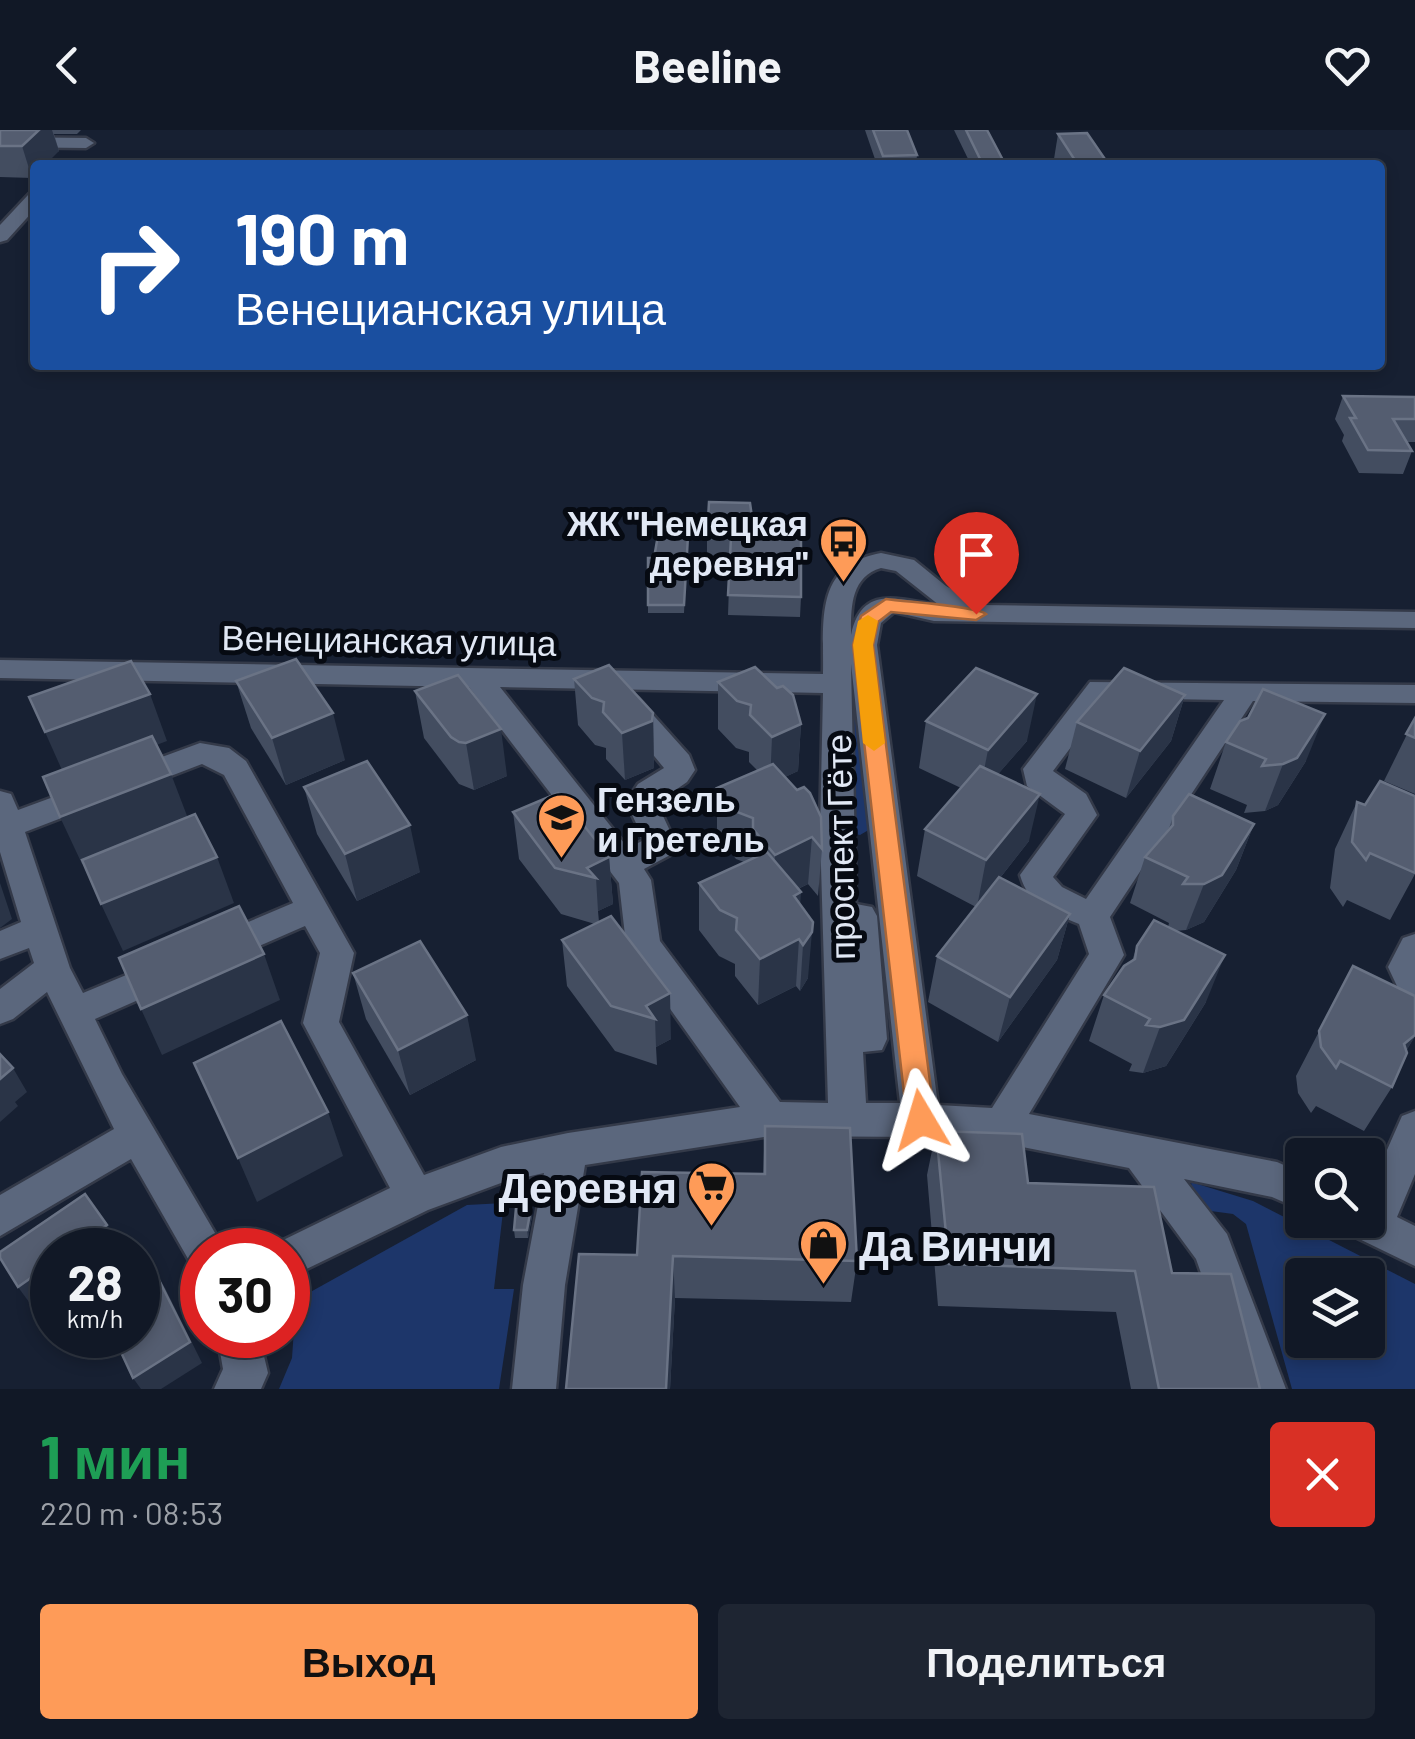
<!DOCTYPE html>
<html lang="ru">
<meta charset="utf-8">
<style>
:root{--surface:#111826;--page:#1e2532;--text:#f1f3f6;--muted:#9ca0a7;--line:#303743;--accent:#fe9b58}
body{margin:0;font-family:Barlow,sans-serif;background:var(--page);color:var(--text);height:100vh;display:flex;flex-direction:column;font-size:38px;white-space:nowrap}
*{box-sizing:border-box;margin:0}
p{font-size:32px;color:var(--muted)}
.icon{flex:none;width:55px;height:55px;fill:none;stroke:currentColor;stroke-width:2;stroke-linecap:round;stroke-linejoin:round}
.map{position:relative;height:1259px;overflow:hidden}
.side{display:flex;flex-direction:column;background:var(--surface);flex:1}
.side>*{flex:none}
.hud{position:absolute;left:30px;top:30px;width:1355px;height:210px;border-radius:10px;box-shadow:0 5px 15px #0003,0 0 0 2px var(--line);background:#1a4fa0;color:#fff;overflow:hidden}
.tools{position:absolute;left:1285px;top:1008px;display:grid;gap:20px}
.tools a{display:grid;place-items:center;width:100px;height:100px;border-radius:10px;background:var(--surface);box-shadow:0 5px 15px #0003,0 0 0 2px var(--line);font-size:50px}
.speed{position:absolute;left:30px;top:1098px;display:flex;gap:20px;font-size:50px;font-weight:700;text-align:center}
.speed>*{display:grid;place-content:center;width:130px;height:130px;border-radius:50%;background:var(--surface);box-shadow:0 5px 15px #0003,0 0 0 2px var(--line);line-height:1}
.speed small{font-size:25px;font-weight:400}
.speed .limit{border:15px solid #d22;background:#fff;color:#111}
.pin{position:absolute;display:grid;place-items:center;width:85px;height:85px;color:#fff;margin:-102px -42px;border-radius:50% 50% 50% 0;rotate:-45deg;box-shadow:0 0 10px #0007}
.pin .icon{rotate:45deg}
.me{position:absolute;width:110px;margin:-55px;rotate:353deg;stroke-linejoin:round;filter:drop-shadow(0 0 8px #0008)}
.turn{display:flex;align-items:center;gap:35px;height:210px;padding:0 40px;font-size:45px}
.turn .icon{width:130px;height:130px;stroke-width:2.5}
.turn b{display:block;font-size:70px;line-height:85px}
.round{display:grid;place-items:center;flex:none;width:105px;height:105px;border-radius:10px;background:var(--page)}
.summary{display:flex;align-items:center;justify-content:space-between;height:170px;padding:0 40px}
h1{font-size:60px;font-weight:700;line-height:75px;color:#1e9e55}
.button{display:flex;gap:20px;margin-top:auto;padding:20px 40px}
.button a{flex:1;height:115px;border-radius:10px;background:var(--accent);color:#111;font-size:40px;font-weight:700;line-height:115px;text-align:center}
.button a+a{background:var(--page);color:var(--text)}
header{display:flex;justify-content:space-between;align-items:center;height:130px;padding:0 40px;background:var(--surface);font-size:45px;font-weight:700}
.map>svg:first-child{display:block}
.green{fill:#1d366a;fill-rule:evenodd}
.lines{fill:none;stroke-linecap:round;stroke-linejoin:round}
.minor-casing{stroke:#343a49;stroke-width:5}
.minor{fill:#5b677d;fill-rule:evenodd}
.wall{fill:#434d60}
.shaded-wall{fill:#2a3447}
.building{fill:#545d70;stroke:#6a7385;stroke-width:2.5}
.route{fill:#fe9b58;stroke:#a56539;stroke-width:2.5}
.slow{fill:#f59e0b}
.labels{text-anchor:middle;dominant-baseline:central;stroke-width:10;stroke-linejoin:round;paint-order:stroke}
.poi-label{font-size:35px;font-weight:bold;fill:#e1e8f5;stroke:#060a12;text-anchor:end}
.street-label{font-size:35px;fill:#e1e8f5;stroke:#060a12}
.near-poi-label{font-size:42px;font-weight:bold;fill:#e1e8f5;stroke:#060a12;text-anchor:end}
</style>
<header><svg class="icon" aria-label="back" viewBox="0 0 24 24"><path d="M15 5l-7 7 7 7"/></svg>Beeline<svg class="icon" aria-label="heart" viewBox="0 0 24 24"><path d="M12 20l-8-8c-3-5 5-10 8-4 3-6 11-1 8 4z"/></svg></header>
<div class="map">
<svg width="1415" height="1259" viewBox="0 0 1415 1259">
<rect width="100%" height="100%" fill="#172032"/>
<!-- green -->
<g class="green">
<polygon points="849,569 858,575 872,698 860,705 851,703"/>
<path d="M1191,1052L1253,1071L1415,1154V1259H1292L1246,1094L1233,1084L1196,1079ZM1302,1145H1368V1210H1302Z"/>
<polygon points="504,1073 494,1159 514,1159 499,1259 279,1259 292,1228 296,1170 467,1075"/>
</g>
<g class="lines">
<defs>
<g id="minor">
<polygon points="0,7 86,8 94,13 86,18 0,17"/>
<polygon points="35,63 35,79 7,110 0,112 0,95 29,64"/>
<path d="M881,423L914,430L946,456L981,475L1415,482V498L934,491L894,482L881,493L877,515L938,975L992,978L1089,824L1079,794C1053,783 1028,775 1020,745L1065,684L1027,656L1023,639L1090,552L1415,555V573L1253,571L1110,787L1124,825L1029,984L1277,1032L1302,1043V1080L1272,1067L1184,1049L1227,1104L1286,1259H1242L1196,1129L1129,1038L1002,1013L921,1007L770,1006L585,1035L565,1155L556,1259H512L523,1155L544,1043L501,1053L428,1080L288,1148V1120H271L273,1115L390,1058L303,893L320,823L305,796L218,834L206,830L201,820L206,810L293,773L224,645L202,634L25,702L70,838L83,863L167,828L179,832L184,842L179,852L95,889L122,944L225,1120H202V1138L191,1134L131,1029L0,1106V1065L114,999L47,862L13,889L0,894V859L34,833L29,818L0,829V801L21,792L0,722V661L11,664L18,680L200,613L229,618L246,631L354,823L339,892L424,1045L501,1017L568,1003L740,977L631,824L626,814L619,753L469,557L0,548V530L823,544C824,490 814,435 881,423ZM881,438L896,441L939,475C901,471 862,452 851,505C851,479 850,447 881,438ZM851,534L900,973H866L863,922L882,920L887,909L877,786L872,777L856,774ZM500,557L823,563L820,702L828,973L780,972L660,811L651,750L644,739L672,724L677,716L657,673L687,652L695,640L689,625L638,568H618L614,575L618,582L664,638L638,654L626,672L644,710L628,718ZM1108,568L1224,570L1086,769L1062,757L1053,747L1097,685L1086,664L1053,641Z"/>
<polygon points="1415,804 1415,873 1403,869 1388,837 1403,808"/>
<polygon points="1415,981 1415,1044 1397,1087 1415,1096 1415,1136 1347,1103 1341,1090 1368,1090 1368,1063 1402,986"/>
<polygon points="217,1205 259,1205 268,1243 261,1259 214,1259 223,1239"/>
</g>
</defs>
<!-- minor casing -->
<use href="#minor" class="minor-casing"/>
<!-- minor -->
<use href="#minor" class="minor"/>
</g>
<!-- wall -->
<g class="wall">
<polygon points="0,0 81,0 77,4 54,4 59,21 35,35 35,45 32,48 0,47"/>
<polygon points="865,0 907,0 917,25 916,35 877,35"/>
<polygon points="954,0 987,0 1004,32 1003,35 971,35"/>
<polygon points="1058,4 1109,35 1058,35 1054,29"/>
<polygon points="1343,266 1415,267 1415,312 1407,312 1412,321 1403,344 1359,343 1342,311 1344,305 1335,289"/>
<polygon points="688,406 684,483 648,483 648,428 654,428"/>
<polygon points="707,408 755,408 801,467 800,487 728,485 730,427 707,427"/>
<polygon points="574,549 653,583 654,638 625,650 606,629 606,618 595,615 578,595"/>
<polygon points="236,551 345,630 286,655 251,598"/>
<polygon points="718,552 801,594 798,641 785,647 822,719 818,766 808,754 798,759 808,848 800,861 796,856 758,875 735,846 735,834 719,826 699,800 699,753 744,732 736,729 717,705 717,658 758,641 749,632 749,622 736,618 718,599"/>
<polygon points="415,561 507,646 474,660 459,654 424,608"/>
<polygon points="1185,565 1171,611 1126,668 1065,639 1077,592"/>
<polygon points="1415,588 1415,664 1384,651"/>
<polygon points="926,591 1027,611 998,644 1029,711 1000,748 1070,784 1057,830 998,912 928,872 937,826 976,777 917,746 925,699 961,658 919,638"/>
<polygon points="1226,612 1306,631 1278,675 1265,681 1244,683 1247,675 1210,659"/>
<polygon points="304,657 420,742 357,771 317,704"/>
<polygon points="1357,672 1365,675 1415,744 1390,790 1347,770 1343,777 1330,758 1335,719"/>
<polygon points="513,682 609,727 613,774 598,781 599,792 671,909 656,917 657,935 615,921 567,856 562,810 595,794 561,784 519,729"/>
<polygon points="1173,686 1254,694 1236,740 1204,792 1186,800 1175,801 1206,872 1166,936 1143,943 1129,941 1132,934 1089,911 1104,865 1132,831 1137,816 1168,797 1169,793 1130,773 1145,727 1169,699"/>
<polygon points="1353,836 1415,866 1415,906 1406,921 1392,957 1364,1001 1316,976 1311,983 1298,963 1296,946"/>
<polygon points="353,843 476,930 410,965 366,889"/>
<polygon points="765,996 857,1131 851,1172 675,1168 670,1259 566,1259 637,1125 763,1044"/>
<polygon points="936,1001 1028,1053 1172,1143 1260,1259 1131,1259 1116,1182 938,1176 927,1045"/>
<polygon points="532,1086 528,1108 515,1108 514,1100"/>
</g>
<!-- shaded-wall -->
<g class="shaded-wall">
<polygon points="39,0 52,0 59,21 45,35 35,35 35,45 32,48 22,16"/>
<polygon points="150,564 167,611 66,649 45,602"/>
<polygon points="1037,564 1027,611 979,666 988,620"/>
<polygon points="1185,565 1171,611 1126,668 1140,621"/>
<polygon points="333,583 345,630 286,655 272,608"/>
<polygon points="653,583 654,638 625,650 622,603"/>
<polygon points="1325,584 1306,631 1278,675 1265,681 1283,634"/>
<polygon points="801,594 798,641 770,654 772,607"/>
<polygon points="501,599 507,646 474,660 466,613"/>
<polygon points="171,644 189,691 82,734 60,687"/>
<polygon points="1040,664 1029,711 977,777 986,730"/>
<polygon points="1254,694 1236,740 1204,792 1186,800 1204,754"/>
<polygon points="410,695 420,742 357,771 345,724"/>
<polygon points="812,707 808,754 772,771 775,725"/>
<polygon points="217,727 234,773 123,821 101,774"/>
<polygon points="609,727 613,774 598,781 596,748 587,738"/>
<polygon points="0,753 12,789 0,798"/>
<polygon points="801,762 798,809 794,766"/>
<polygon points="1070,784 1057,830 998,912 1010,867"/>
<polygon points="812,802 808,848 800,861 803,815"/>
<polygon points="799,809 796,856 758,875 760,829"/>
<polygon points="264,824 280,870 162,925 141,879"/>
<polygon points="1225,825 1206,872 1166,936 1143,943 1160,897"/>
<polygon points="670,863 671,909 656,917 655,889 646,876"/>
<polygon points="467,885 476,930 410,965 398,920"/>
<polygon points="1415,905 1415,906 1390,948 1404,914"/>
<polygon points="13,938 27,962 15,972 18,976 0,992 0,949"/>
<polygon points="328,982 343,1026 257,1072 238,1028"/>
<polygon points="531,1078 532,1086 528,1108 527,1100"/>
<polygon points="107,1095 117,1110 102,1120 71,1120"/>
<polygon points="673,1126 675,1168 670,1259 666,1259"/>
<polygon points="52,1133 52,1155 29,1172 18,1157"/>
<polygon points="152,1136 165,1158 202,1233 161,1259 141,1259 133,1248"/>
</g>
<!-- building -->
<g class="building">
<polygon points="0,0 39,0 22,16 0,16"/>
<polygon points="873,0 907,0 917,25 883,26"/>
<polygon points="966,0 987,0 1004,32 982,33"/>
<polygon points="1087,3 1109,35 1078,35 1058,4"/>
<polygon points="1343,266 1415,267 1415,289 1393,289 1412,321 1368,320 1350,288 1356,288"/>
<polygon points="709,372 750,373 755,408 801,409 801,467 728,465 731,408 707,408"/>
<polygon points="658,405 688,406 684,475 648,475 648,428 654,428"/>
<polygon points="296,529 333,583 272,608 236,551"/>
<polygon points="131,531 150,564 45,602 29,567"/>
<polygon points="609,535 653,583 652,591 622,603 603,582 604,572 592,568 574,549"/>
<polygon points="755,537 777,558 783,556 793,565 801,594 772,607 750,585 751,575 737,571 718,552"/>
<polygon points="976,538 1037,564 988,620 926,591"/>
<polygon points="1124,538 1185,565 1140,621 1077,592"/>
<polygon points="458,545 501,599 466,613 459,612 451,607 415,561"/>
<polygon points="1263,559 1325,584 1297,628 1283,634 1262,636 1266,629 1226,612 1240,591 1248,588"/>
<polygon points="1415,588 1415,608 1406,604"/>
<polygon points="152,606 171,644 60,687 43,647"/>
<polygon points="367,631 410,695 345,724 304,657"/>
<polygon points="773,634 797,660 804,657 810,663 821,687 822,719 812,707 775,725 753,699 753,688 737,682 717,658"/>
<polygon points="980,636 1040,664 986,730 925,699"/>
<polygon points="1380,651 1415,666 1415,743 1370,723 1366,730 1352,712 1357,672 1365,675"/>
<polygon points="558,663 609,727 587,738 596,748 555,738 513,682"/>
<polygon points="1189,664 1254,694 1222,745 1204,754 1183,754 1188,747 1145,727 1173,695 1173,686"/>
<polygon points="195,684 217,727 101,774 82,730"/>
<polygon points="767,722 801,762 794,766 813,792 812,802 803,815 799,809 760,829 736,800 737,788 720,780 699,753"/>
<polygon points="999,747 1070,784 1010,867 937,826"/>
<polygon points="239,776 264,824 141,879 119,828"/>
<polygon points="611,786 670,863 646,876 655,889 611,876 562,810"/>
<polygon points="1154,790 1225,825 1184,890 1160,897 1146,895 1150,889 1104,865 1124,836 1135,829 1137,816"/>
<polygon points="420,811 467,885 398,920 353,843"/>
<polygon points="1353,836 1415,866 1415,905 1404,914 1407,923 1392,957 1340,931 1336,938 1321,917 1319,901"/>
<polygon points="281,891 328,982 238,1028 194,933"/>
<polygon points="0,924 13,938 0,949"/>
<polygon points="765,996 850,998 857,1131 673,1126 666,1259 566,1259 579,1124 637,1125 642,1042 765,1044"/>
<polygon points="936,1001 1022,1004 1028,1053 1154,1057 1172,1143 1231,1144 1260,1259 1159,1259 1135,1141 949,1134"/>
<polygon points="85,1064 107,1095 71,1120 52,1120 52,1133 18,1157 0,1128 0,1122"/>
<polygon points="516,1078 531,1078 527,1100 514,1100"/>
<polygon points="152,1136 190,1212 133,1248 113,1205 138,1205 138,1144"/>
</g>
<!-- route -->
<path class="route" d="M886,469C906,472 976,476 986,484L976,490L891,482L878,492L873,515L935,990L931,999L921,1003L911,999L907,990L853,515L861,486Z"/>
<!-- slow -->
<polygon class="slow" points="868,485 878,491 873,515 885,613 874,621 863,613 853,515 858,491"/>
<!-- icons -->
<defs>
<symbol id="bus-pin" viewBox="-11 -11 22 30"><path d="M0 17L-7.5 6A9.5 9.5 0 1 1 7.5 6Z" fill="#fe9b58" stroke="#060a12"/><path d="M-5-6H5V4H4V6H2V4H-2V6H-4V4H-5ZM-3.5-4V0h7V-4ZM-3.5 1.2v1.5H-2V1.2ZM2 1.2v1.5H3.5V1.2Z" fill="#111"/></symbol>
<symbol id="school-pin" viewBox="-11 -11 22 30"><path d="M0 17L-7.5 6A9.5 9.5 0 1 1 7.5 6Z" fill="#fe9b58" stroke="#060a12"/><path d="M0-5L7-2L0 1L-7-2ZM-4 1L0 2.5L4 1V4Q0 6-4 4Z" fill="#111"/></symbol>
<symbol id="supermarket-pin" viewBox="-11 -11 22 30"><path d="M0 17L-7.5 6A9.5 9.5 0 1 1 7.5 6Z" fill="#fe9b58" stroke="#060a12"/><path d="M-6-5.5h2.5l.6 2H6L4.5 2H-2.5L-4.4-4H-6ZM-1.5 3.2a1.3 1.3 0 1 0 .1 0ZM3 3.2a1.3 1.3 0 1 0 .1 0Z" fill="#111"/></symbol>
<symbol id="shop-pin" viewBox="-11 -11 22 30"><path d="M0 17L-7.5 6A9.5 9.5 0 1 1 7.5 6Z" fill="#fe9b58" stroke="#060a12"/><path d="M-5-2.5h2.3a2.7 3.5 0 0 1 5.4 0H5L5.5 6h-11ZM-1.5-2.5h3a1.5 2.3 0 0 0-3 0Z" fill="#111"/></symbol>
</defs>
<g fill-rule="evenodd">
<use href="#bus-pin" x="816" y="384" width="55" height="75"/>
<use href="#school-pin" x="534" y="660" width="55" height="75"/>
<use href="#supermarket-pin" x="684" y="1028" width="55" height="75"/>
<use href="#shop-pin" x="796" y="1086" width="55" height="75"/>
</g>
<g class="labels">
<!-- poi labels -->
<g class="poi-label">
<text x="808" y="392">ЖК "Немецкая<tspan x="808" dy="40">деревня"</tspan></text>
<text x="597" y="668" text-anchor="start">Гензель<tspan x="597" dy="40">и Гретель</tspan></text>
</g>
<!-- street labels -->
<g class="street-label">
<text transform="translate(389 509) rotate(1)">Венецианская улица</text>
<text transform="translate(839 717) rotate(-91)">проспект Гёте</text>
</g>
<!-- near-poi labels -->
<g class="near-poi-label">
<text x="677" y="1056">Деревня</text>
<text x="859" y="1114" text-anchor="start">Да Винчи</text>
</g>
</g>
</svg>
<div class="tools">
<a><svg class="icon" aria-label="search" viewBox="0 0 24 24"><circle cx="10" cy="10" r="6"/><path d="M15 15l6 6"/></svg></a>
<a><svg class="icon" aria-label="layers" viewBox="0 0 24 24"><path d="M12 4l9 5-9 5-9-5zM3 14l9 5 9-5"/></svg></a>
</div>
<div class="speed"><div>28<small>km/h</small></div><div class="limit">30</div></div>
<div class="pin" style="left:976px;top:484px;background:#d93025"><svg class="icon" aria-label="arrive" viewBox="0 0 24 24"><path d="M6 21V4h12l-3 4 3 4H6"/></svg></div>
<svg class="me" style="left:921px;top:990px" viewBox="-20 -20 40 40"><path d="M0-17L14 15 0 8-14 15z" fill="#fe9b58" stroke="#fff" stroke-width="4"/></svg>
<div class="hud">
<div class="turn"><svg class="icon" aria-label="right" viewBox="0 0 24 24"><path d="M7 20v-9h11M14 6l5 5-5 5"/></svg><div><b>190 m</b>Венецианская улица</div></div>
</div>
</div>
<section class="side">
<div class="summary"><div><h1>1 мин</h1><p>220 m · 08:53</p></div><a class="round" style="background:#d93025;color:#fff"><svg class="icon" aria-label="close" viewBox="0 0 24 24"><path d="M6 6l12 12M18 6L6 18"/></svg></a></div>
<div class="button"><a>Выход</a><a>Поделиться</a></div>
</section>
